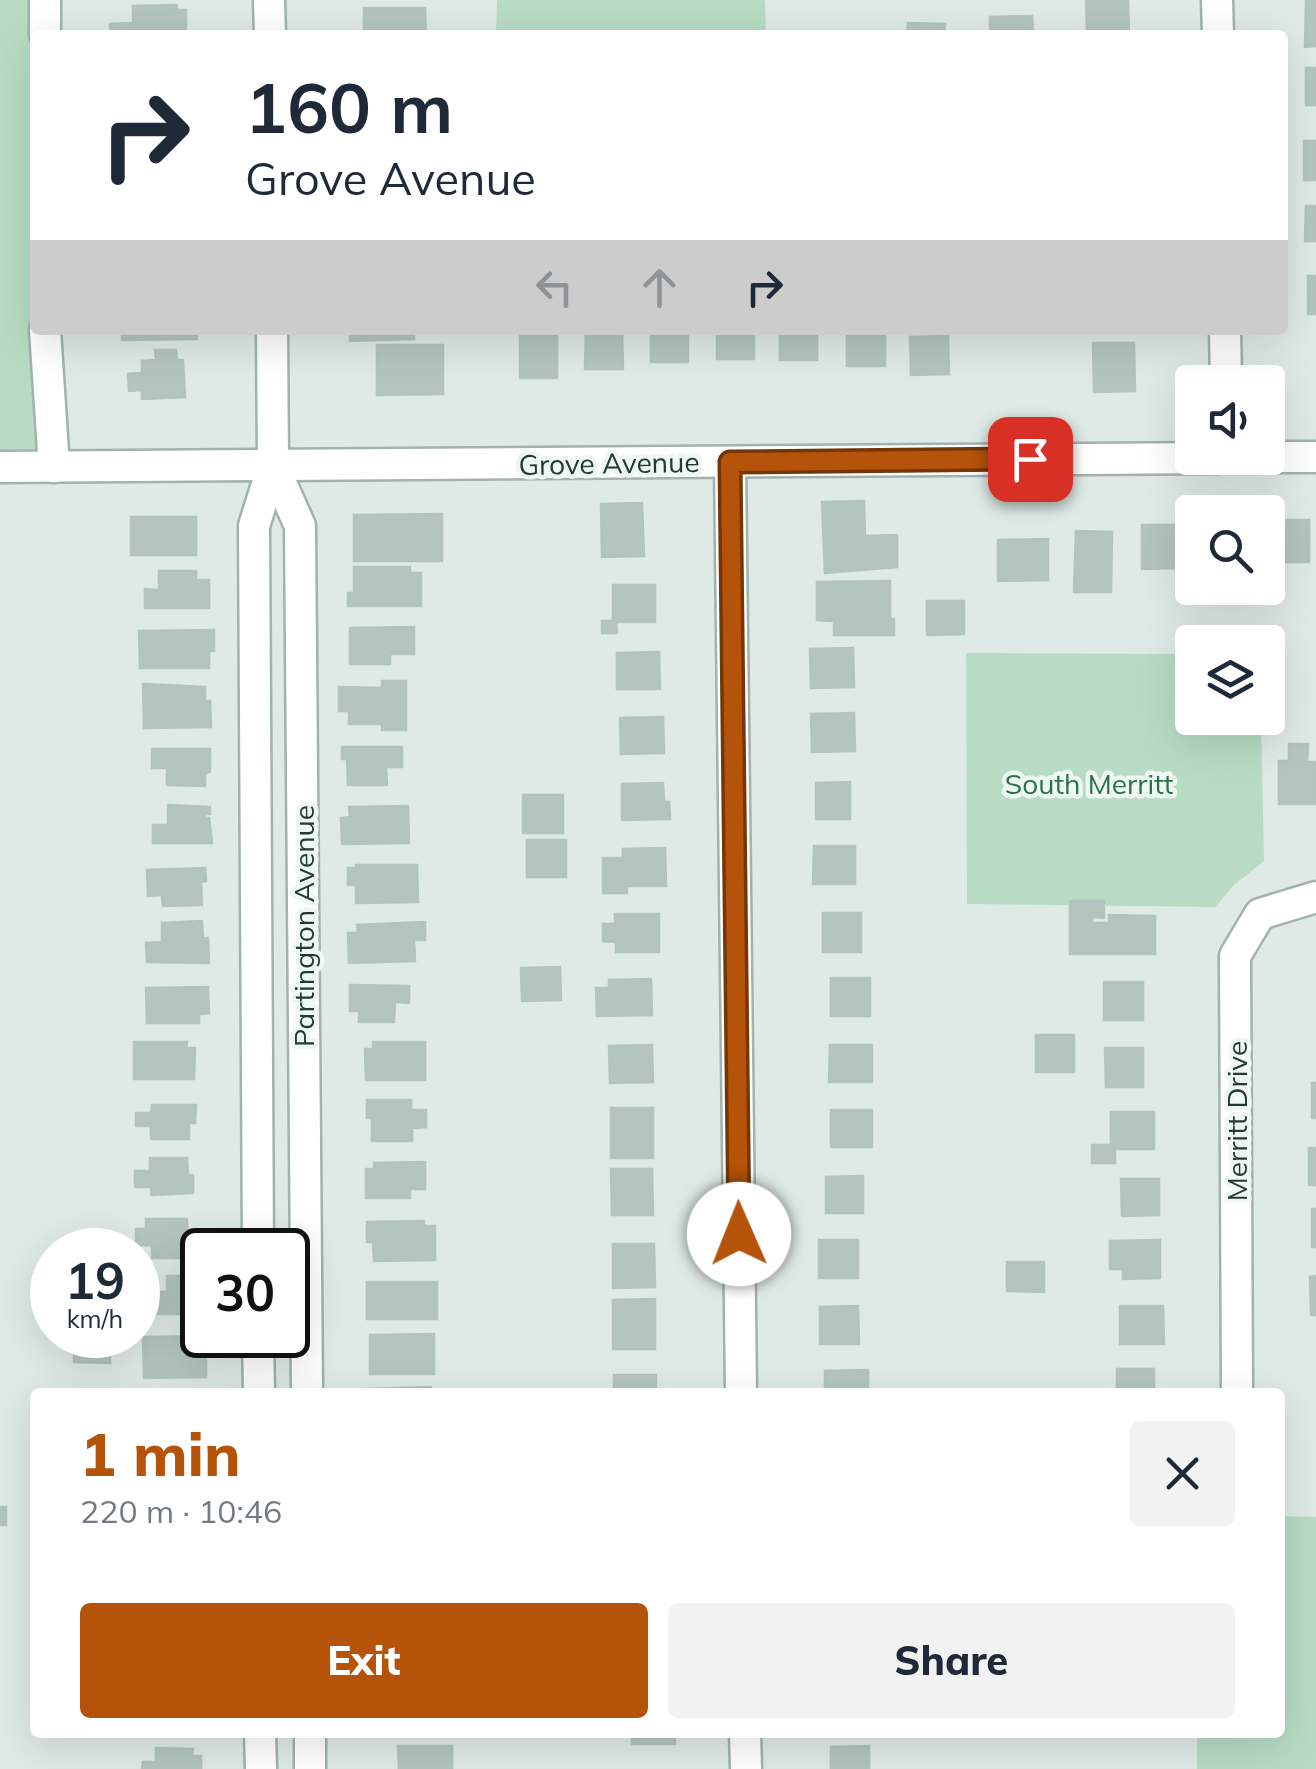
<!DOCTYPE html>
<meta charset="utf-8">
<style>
:root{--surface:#fff;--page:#f2f2f3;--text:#1f2937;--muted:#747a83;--accent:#b45309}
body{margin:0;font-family:Mulish,sans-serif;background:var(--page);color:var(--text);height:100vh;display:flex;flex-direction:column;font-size:38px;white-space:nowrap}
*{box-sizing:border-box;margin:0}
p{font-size:32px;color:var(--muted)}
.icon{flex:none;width:55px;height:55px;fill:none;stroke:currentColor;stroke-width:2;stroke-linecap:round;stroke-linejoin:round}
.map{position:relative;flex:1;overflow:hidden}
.drawer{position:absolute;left:30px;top:1388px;width:1255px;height:350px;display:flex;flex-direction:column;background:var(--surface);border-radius:10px;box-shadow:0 10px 40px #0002}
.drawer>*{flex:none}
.banner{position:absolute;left:30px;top:30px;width:1258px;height:305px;border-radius:10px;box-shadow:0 10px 40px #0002;background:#fff;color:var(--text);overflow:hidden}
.tools{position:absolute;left:1175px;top:365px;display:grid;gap:20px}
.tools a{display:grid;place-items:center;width:110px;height:110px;border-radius:10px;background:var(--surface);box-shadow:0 10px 40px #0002;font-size:50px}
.speed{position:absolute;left:30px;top:1228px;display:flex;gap:20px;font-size:50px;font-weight:700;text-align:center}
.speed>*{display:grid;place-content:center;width:130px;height:130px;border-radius:50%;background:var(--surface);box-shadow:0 10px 40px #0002;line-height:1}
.speed small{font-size:25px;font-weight:400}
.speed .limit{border:5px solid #111;border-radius:15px;background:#fff;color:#111}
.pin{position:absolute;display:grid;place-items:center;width:85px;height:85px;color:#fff;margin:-42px;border-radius:20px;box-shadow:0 5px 15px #0006}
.me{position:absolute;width:110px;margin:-55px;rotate:359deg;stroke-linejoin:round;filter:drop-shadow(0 0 8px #0008)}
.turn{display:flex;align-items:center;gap:35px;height:210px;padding:0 50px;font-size:45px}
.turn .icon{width:130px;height:130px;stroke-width:2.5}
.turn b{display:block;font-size:70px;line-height:85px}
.lanes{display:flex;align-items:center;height:95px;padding:0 50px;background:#0003;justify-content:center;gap:50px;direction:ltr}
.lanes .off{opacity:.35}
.round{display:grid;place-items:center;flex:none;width:105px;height:105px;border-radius:10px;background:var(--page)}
.headline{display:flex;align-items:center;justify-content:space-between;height:170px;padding:0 50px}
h1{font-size:60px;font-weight:800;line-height:75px;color:var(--accent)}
.button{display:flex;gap:20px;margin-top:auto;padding:20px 50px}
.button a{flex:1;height:115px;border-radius:10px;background:var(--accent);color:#fff;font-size:40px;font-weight:800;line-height:115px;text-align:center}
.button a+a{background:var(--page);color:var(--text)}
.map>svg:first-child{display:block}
.green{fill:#b7dcc3}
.building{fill:#b4c5bf;stroke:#b1c4bd;stroke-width:2.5}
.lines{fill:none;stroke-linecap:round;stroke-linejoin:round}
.minor-casing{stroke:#a2b2ad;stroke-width:35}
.minor{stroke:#fff;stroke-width:30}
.route-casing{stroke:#753606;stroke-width:25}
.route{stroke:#b45309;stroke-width:18}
.labels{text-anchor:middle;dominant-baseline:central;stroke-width:9;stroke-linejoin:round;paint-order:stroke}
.street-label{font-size:28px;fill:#203a35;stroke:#eff7f3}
.park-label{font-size:28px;fill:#2a714a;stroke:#eff7f3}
</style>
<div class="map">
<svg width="1316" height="1769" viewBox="0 0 1316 1769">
<rect width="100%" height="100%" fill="#dfeae6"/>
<!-- green -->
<g class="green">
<polygon points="0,0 37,0 35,330 41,458 0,458"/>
<polygon points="497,0 765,0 766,35 496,35"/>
<polygon points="966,653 1192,654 1192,718 1261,718 1264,861 1234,885 1215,907 967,904"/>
<polygon points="1280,1516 1316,1517 1316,1769 1197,1769 1197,1733 1280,1732"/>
</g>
<!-- building -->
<g class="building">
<polygon points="1086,0 1128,0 1129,35 1087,35"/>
<polygon points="1306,0 1316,0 1316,46 1305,47"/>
<polygon points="177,5 177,10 186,10 186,32 180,35 110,35 110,24 133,23 133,6"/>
<polygon points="364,8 425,8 426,35 364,35"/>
<polygon points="1032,16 1033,35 990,35 990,17"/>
<polygon points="908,23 945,24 944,35 907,35"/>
<rect x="1306" y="68" width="10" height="37"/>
<rect x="1304" y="141" width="12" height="39"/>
<polygon points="1306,206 1316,206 1316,241 1305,241"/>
<rect x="1308" y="276" width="8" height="38"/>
<polygon points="122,330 197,330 197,339 122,340"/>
<polygon points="350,330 414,330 414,339 350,341"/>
<polygon points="586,330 622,330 623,369 585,369"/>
<rect x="651" y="330" width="37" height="32"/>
<rect x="717" y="330" width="37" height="29"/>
<rect x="780" y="330" width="37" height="30"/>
<rect x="847" y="330" width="38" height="36"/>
<polygon points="520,335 557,336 557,378 520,378"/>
<polygon points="948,336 949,374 911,375 910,337"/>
<polygon points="1093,343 1134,343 1135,391 1094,392"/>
<polygon points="377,345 443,345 443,394 377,395"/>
<polygon points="155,350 176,350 177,360 183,360 185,397 142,399 142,390 129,391 128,374 142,373 142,361 156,360"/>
<polygon points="864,501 865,536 897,535 897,567 825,573 822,502"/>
<polygon points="642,503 644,556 602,557 601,504"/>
<polygon points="442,514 442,561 354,561 354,515"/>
<rect x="131" y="517" width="65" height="38"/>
<rect x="1273" y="520" width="36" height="42"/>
<polygon points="1142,525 1179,525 1179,568 1142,569"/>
<polygon points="1076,531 1112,532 1111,592 1074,592"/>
<polygon points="1048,539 1048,580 998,581 998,540"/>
<polygon points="354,567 410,567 410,573 421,573 421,606 348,606 348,593 354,593"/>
<polygon points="159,571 196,571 196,580 209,580 209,608 145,608 145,589 159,590"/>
<polygon points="890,581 890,619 894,619 894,635 834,635 834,621 817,620 817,582"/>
<polygon points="613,585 655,585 655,622 616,622 617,633 602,633 602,621 613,621"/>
<polygon points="927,601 964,601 964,634 927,635"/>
<polygon points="414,627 414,654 390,654 390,664 350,664 350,628"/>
<polygon points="214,630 214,651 209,651 209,668 140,668 139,631"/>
<polygon points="853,648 854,687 811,688 810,649"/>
<polygon points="659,652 660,689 617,689 617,653"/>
<polygon points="382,681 406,681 406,730 382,730 382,724 349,724 349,711 339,711 339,687 382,688"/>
<polygon points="143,684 205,687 205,701 210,701 211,727 144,728"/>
<polygon points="854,713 855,751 812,752 811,714"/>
<polygon points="663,717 664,753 621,754 620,718"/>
<polygon points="1289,744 1308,744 1307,762 1315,762 1315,804 1279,804 1279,761 1289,761"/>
<polygon points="342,747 402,747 402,767 386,767 387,785 348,785 347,759 342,759"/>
<polygon points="152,749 210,749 210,772 205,773 205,786 167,785 167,768 152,768"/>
<polygon points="850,782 850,819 816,819 816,783"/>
<polygon points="663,783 664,802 669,802 670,819 622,820 622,784"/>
<rect x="523" y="795" width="40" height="38"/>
<polygon points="168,805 210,807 210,814 205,814 205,818 209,818 212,843 153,843 153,825 168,825"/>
<polygon points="408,806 409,843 342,844 341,818 350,817 349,807"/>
<rect x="527" y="840" width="39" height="37"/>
<polygon points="814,846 855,846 855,884 813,884"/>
<polygon points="665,848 666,886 627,886 627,893 603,893 603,858 623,858 623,849"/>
<polygon points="356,865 417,865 418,902 356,903 356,885 348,885 348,868 356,868"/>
<polygon points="205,868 206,881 201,882 202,905 163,906 162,895 148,896 147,870"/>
<polygon points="1070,901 1104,901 1104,918 1092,917 1092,923 1109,923 1109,915 1155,916 1155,954 1070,954"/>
<rect x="823" y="913" width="38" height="39"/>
<polygon points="615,914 659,914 659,952 616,952 616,942 603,941 603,924 615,924"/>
<polygon points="202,921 203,939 208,938 209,963 147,962 146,943 162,942 162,923"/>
<polygon points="425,922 425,940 414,940 415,961 349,963 348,933 358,933 357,925"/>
<polygon points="560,967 561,1000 522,1001 521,968"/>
<rect x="831" y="978" width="39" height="38"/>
<polygon points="651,979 652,1015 597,1016 596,988 609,988 609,980"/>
<rect x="1104" y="982" width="39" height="38"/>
<polygon points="350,985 409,986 409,1003 395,1002 394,1022 359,1022 359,1011 350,1011"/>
<polygon points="208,987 209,1013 199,1014 199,1023 147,1023 146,988"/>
<rect x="1036" y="1035" width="38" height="37"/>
<polygon points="134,1042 187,1042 186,1048 195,1048 194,1079 134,1079"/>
<polygon points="373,1042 425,1042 425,1080 366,1080 365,1049 373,1049"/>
<polygon points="652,1045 653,1082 610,1083 609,1046"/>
<polygon points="830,1045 872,1045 872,1082 829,1082"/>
<polygon points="1105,1048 1143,1048 1143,1087 1106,1087"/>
<rect x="1312" y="1083" width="4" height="35"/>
<polygon points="367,1100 411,1100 411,1110 426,1110 426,1127 412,1128 412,1141 372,1141 372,1118 367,1118"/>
<polygon points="152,1105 196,1105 195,1123 189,1123 189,1139 151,1139 151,1126 136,1126 136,1113 151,1113"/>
<rect x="611" y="1108" width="42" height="50"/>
<rect x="831" y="1110" width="41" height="37"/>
<polygon points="1111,1112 1154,1112 1154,1149 1115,1149 1115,1163 1092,1163 1092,1145 1111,1145"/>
<rect x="1309" y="1148" width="7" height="37"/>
<polygon points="150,1158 187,1158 188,1175 193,1175 193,1193 151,1195 151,1187 135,1187 135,1171 150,1171"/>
<polygon points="425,1162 425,1189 410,1189 410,1198 366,1198 366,1169 374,1169 374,1163"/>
<polygon points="611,1169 652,1169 653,1215 612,1215"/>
<polygon points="863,1176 863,1213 826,1213 826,1177"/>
<polygon points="1121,1179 1159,1179 1159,1215 1122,1216"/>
<rect x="1312" y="1209" width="4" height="38"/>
<polygon points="146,1219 187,1219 188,1258 152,1258 152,1245 136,1245 136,1229 146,1229"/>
<polygon points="424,1221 424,1226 435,1226 435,1260 374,1261 373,1242 367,1242 367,1222"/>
<rect x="819" y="1240" width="39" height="38"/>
<polygon points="1160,1240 1160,1278 1123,1279 1123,1269 1110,1269 1110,1241"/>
<polygon points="613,1244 654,1244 655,1287 613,1288"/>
<polygon points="1007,1262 1044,1262 1044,1292 1007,1291"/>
<polygon points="167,1276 202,1276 202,1314 152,1314 152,1292 167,1292"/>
<polygon points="1316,1276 1316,1315 1311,1315 1310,1277"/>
<rect x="367" y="1282" width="70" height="37"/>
<polygon points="655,1299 655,1349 613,1349 613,1300"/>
<polygon points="858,1306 859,1344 820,1344 820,1307"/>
<polygon points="1120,1306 1163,1306 1164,1344 1120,1344"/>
<polygon points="434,1334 434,1374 370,1374 370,1335"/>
<polygon points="74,1335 111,1335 110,1363 74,1362"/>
<polygon points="206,1336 206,1377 144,1378 143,1337"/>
<rect x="1117" y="1369" width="37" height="23"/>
<polygon points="868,1370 868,1392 825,1392 825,1371"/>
<rect x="614" y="1375" width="42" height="17"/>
<polygon points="431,1387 431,1392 367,1392 367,1389"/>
<rect x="0" y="1507" width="6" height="18"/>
<rect x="632" y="1732" width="43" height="12"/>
<polygon points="398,1746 452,1746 452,1769 399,1769"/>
<polygon points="869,1746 869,1769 831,1769 831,1747"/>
<polygon points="156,1748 193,1749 192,1756 201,1756 201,1769 142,1769 143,1762 156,1762"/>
</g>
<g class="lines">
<defs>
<g id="minor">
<polyline points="269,0 270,35"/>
<polyline points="1217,0 1218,35"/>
<polyline points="45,35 45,0"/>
<polyline points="45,330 54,467"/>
<polyline points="1225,330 1226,382"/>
<polyline points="1268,457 1316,457"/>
<polyline points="730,462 741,1392"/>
<polyline points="273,465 300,526 307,1392"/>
<polyline points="0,467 1219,458"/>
<polyline points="258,1250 254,526 273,465 272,330"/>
<polyline points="258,1335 259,1392"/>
<polyline points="1237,1392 1235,956 1260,914 1316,897"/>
<polyline points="260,1732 261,1769"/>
<polyline points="310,1732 310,1769"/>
<polyline points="745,1732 746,1769"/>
</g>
</defs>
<!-- minor casing -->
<use href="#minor" class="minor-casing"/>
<!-- minor -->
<use href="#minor" class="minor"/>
</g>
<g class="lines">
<defs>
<polyline id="route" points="739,1234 730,462 1030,459"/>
</defs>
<!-- route casing -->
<use href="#route" class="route-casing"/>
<!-- route -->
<use href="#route" class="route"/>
</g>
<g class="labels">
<!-- street labels -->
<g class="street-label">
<text transform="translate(609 463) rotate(-1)">Grove Avenue</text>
<text transform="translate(303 926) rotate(-90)">Partington Avenue</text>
<text transform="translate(1236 1121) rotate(-90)">Merritt Drive</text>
</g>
<!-- park labels -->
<g class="park-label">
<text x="1089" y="783">South Merritt</text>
</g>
</g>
</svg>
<div class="tools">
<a><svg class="icon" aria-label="sound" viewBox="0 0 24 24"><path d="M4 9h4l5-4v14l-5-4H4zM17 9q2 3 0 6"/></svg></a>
<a><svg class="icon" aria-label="search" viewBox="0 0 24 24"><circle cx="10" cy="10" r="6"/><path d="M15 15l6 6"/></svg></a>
<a><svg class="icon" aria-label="layers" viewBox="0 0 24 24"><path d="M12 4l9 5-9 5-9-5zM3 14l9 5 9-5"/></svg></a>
</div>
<div class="speed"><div>19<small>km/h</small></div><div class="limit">30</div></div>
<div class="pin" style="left:1030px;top:459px;background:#d93025"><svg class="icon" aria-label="arrive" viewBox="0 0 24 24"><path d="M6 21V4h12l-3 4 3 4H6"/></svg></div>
<svg class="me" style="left:739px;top:1234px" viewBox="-20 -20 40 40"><circle r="19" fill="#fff"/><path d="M0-13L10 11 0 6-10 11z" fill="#b45309"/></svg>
<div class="banner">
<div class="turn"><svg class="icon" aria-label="right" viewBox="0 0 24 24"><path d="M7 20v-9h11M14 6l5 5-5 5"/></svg><div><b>160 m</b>Grove Avenue</div></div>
<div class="lanes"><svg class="icon off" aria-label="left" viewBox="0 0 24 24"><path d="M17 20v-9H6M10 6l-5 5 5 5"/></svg><svg class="icon off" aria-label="ahead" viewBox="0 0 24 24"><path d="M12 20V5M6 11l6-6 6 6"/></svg><svg class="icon" aria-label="right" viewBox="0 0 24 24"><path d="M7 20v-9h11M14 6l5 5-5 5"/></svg></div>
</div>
<section class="drawer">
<div class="headline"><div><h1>1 min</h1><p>220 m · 10:46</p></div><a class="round"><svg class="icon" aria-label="close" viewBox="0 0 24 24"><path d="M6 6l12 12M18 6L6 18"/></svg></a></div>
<div class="button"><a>Exit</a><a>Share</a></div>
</section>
</div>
